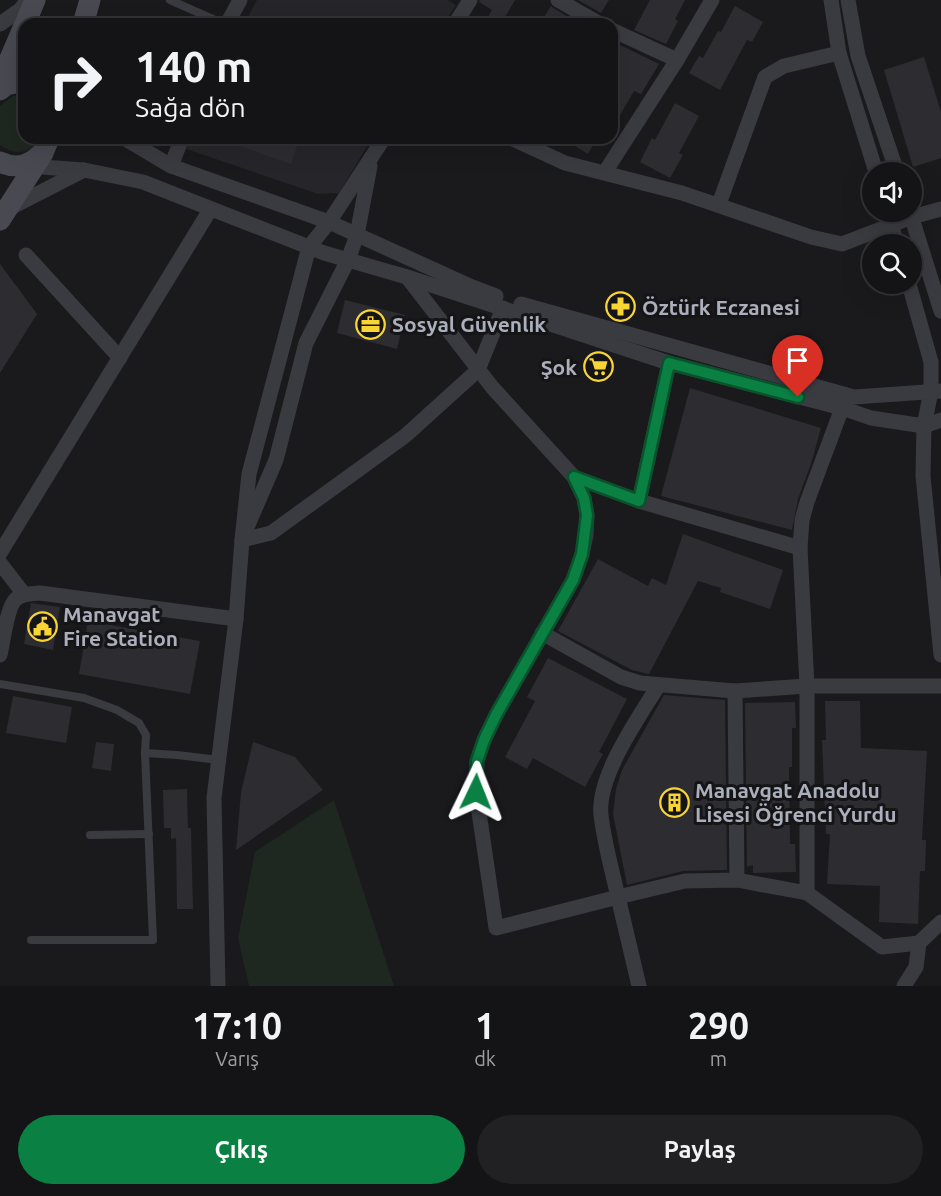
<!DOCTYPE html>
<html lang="tr">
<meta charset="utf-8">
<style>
:root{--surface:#141315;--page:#212022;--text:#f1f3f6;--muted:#9d9ea0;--line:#333234;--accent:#0b8043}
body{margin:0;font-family:Ubuntu,sans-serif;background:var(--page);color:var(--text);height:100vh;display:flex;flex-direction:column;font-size:22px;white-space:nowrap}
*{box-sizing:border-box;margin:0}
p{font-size:20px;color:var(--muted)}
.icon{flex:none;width:33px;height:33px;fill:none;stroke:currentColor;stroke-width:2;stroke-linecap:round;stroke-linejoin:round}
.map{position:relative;height:986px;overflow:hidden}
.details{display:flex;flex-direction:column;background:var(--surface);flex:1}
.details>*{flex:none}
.banner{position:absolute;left:18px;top:18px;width:600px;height:126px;border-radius:18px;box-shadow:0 6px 24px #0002,0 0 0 2px var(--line);background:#141315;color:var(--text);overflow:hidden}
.tools{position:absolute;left:862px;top:162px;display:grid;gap:12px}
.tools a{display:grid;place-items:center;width:60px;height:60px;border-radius:50%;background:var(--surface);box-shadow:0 6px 24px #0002,0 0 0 2px var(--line);font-size:30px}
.pin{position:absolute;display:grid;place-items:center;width:51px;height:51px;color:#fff;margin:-62px -26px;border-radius:50% 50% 50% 0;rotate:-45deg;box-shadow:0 0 6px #0007}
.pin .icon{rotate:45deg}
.me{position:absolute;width:66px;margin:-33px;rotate:2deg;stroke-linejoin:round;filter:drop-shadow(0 0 4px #0008)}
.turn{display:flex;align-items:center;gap:21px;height:126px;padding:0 18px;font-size:27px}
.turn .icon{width:78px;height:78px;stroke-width:2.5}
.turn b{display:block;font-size:42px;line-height:51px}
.eta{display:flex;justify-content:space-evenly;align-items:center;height:102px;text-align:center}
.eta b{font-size:36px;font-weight:600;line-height:42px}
.primary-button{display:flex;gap:12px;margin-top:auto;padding:12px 18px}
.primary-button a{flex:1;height:69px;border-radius:36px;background:var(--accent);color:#fff;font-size:24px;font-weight:600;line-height:69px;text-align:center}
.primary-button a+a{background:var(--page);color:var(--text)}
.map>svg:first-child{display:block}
.built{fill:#262529}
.green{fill:#1f2721}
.building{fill:#2d2c30}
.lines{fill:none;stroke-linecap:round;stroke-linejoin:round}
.service{stroke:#3a3a41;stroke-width:8}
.minor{stroke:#3a3a41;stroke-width:15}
.secondary{stroke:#484951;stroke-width:21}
.route-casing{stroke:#07532c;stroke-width:15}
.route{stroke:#0b8043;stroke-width:10}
.labels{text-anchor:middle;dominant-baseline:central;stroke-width:6;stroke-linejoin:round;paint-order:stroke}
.poi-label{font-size:21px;font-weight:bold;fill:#abaebb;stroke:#151417;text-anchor:start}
</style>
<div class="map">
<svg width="941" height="986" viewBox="0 0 941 986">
<rect width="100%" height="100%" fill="#1a191c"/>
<!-- built -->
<g class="built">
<polygon points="257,0 448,0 456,5 443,24 244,24"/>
<polygon points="191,138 372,138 339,193 318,194 186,149"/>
</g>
<!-- green -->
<g class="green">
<path d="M24,95V138H42C31,154 15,156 0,145V106L13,96Z"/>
<polygon points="334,800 394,986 249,986 238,938 255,852"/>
</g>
<!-- building -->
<g class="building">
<polygon points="480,0 515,0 501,24 484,24 492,10 479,2"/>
<polygon points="578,0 609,0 601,13"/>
<polygon points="650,0 685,0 675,19 678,21 666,44 634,30"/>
<polygon points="551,6 553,8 580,24 540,24"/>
<polygon points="735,6 763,22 752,42 747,40 720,90 689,73 699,56 703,58 718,31 721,32"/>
<polygon points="612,41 659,64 641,94 634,91 612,129"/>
<polygon points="924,57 941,112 941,158 913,167 884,70"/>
<polygon points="675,103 699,116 679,153 683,155 670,178 640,162 652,138 655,140"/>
<polygon points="223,138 300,138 291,164 223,140"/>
<polygon points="562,138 597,138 588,154"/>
<polygon points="0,264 37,314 0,373"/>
<polygon points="345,300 405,315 397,349 337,333"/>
<polygon points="690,388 821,428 811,464 798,499 792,530 661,496"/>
<polygon points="683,534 783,570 770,609 720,592 721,588 698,581 649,674 632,670 558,631 598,559 648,586 652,578 666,585"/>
<polygon points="31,603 60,607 53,650 24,644"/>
<polygon points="88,621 200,641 190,694 79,674"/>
<polygon points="548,658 627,699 599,752 603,754 585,787 533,758 527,769 505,757 535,701 527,697"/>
<polygon points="664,695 725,700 727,870 683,871 627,885 613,814 616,789 622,770"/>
<polygon points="13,696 72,707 66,743 6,733"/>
<polygon points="825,701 860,701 861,748 927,751 922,840 926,840 925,871 920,871 918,924 879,922 880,886 827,884 830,834 826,834 822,740 826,740"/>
<polygon points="795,702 796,728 792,728 792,767 789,767 790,844 795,844 796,872 753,873 753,865 747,867 745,703"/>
<polygon points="96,742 114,744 111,771 92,768"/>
<polygon points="253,742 295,757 323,790 236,850 241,792"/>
<polygon points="187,789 188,828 191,828 193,909 177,909 176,838 171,839 171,828 164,828 163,790"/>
</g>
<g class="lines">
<!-- service -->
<g class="service">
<polyline points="170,0 224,24"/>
<polyline points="0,684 84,698 117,710 139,723 146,735 145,753 177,755 219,760"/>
<polyline points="90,835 149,834"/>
<polyline points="31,940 153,940 145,753"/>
</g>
<!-- minor -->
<g class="minor">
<polyline points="558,0 600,24"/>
<polyline points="831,0 839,53 876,172"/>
<polyline points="848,0 858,56 897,172"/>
<polyline points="0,24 20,10 28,0"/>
<polyline points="227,24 240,0"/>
<polyline points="455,24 470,0"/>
<polyline points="612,30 677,60"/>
<polyline points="124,138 171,166 329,222 470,286 496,296"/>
<polyline points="511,138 565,163 682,193 811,237 842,244 912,217 941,209"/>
<polyline points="28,166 84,170 143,182 324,253 407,277 669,363 842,408 871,418 924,426 941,420"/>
<polyline points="171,166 182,138"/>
<polyline points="605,172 677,60 712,0"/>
<polyline points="719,204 765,77 784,66 839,53"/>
<polyline points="6,210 84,170"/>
<polyline points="887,212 897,244"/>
<polyline points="910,212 941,311"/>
<polyline points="26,255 120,358"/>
<polyline points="407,277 492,387 574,477 584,498 587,515 586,535 582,554 573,580 496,715 484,740 477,761 476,792 496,928 618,897 639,986"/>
<polyline points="909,284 931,362 931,391 924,426 923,476 941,655"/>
<polyline points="521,304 854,397 941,391"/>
<polyline points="574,477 639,501 800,548"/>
<polyline points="639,501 669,363"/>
<polyline points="248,525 276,460 306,343 348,260 357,235 370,166"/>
<polyline points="242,540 271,533 405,436 478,370 503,308"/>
<polyline points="0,553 210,210"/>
<polyline points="0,563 24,594"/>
<polyline points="542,633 621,677 640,683 735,691 807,686 941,686"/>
<path d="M0,655C3,643 7,606 16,599C23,593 31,594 40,593L236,619"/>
<path d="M658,686C638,719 597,776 601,815C604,842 612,870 618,897L685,881L737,880L807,893L882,947L919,943L941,922"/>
<polyline points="735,691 737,880"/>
<polyline points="807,893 807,686 800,548 802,520 807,502 842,408"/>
<polyline points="218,986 214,798 236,619 242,540 249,474 309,247 329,222 384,138"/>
<polyline points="904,986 916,967 919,943"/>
</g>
<!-- secondary -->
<g class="secondary">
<polyline points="25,24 35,0"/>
<polyline points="83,24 90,0"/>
<polyline points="0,82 24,26"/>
<polyline points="0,90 6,85 24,81"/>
<path d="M0,162C14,169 29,166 40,155"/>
<polyline points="0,220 43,153 49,138"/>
</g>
</g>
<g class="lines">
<defs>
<polyline id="route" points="476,792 477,761 484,740 496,715 573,580 582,554 587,515 584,498 574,477 639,501 669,363 798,397"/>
</defs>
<!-- route casing -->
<use href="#route" class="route-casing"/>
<!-- route -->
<use href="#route" class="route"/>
</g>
<!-- icons -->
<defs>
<symbol id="pharmacy-ring" viewBox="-11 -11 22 22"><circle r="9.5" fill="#151417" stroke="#f8d435" stroke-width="1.5"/><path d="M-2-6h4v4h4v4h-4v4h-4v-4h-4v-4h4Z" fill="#f8d435"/></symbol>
<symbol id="office-ring" viewBox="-11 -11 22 22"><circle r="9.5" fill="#151417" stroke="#f8d435" stroke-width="1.5"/><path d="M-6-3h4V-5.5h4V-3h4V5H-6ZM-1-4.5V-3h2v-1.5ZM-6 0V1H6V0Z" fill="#f8d435"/></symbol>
<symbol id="supermarket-ring" viewBox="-11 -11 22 22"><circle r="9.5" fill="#151417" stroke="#f8d435" stroke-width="1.5"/><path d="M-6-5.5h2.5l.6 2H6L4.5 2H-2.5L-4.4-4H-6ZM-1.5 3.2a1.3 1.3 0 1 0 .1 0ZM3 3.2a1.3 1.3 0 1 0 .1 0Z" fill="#f8d435"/></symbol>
<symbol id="civic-ring" viewBox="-11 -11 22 22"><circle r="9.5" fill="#151417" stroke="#f8d435" stroke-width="1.5"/><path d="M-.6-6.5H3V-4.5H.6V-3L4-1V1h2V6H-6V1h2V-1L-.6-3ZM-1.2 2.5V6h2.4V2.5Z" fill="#f8d435"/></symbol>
<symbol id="building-ring" viewBox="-11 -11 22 22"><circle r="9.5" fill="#151417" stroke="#f8d435" stroke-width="1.5"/><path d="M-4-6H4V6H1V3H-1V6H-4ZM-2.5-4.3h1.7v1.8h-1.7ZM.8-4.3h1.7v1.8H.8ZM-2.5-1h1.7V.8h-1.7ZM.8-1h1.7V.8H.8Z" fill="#f8d435"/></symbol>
</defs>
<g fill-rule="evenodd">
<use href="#pharmacy-ring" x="604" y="290" width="33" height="33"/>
<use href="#office-ring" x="354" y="308" width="33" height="33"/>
<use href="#supermarket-ring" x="582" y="350" width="33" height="33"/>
<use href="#civic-ring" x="26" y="610" width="33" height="33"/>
<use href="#building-ring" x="658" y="786" width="33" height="33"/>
</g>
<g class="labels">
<!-- poi labels -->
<g class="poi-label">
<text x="642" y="307">Öztürk Eczanesi</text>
<text x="392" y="324">Sosyal Güvenlik</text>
<text x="577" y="367" text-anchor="end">Şok</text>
<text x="63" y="614">Manavgat<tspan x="63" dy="24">Fire Station</tspan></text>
<text x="695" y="790">Manavgat Anadolu<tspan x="695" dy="24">Lisesi Öğrenci Yurdu</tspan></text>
</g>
</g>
</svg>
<div class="tools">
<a><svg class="icon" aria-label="sound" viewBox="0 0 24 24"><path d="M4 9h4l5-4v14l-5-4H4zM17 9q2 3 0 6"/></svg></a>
<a><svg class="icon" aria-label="search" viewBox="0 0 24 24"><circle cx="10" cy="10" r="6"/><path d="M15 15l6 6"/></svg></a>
</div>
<div class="pin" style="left:798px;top:397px;background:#d93025"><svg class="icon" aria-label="arrive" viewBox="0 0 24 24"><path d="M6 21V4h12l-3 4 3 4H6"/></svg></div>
<svg class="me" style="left:476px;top:792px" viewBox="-20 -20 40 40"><path d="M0-17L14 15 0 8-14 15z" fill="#0b8043" stroke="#fff" stroke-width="4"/></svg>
<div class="banner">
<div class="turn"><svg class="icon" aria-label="right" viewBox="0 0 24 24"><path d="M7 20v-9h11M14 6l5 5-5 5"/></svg><div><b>140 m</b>Sağa dön</div></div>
</div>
</div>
<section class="details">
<div class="eta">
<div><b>17:10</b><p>Varış</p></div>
<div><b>1</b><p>dk</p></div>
<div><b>290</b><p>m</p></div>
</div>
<div class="primary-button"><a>Çıkış</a><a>Paylaş</a></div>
</section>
